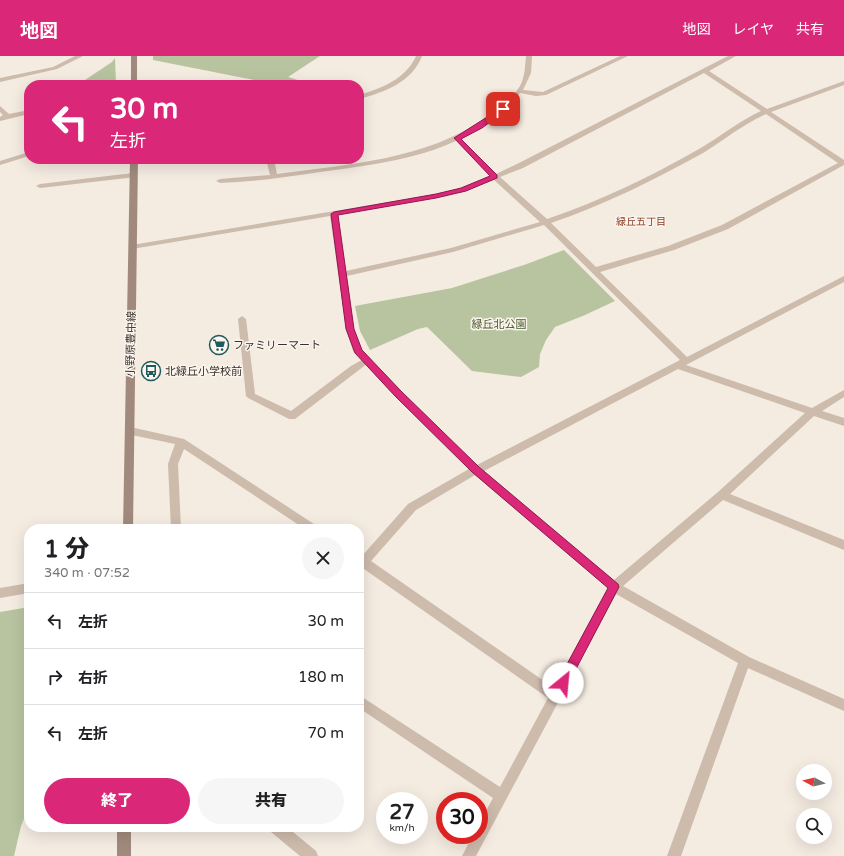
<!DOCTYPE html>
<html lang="ja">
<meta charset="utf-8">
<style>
:root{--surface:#fff;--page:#f6f6f6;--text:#202124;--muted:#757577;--line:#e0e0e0;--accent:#db2777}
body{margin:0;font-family:"Varela Round","Noto Sans JP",sans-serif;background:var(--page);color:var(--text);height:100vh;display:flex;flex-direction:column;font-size:15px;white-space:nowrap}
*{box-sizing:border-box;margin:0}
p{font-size:13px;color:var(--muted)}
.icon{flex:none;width:22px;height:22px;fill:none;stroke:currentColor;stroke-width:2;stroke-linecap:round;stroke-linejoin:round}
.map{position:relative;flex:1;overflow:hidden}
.panel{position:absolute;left:24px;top:468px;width:340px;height:308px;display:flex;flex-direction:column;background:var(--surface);border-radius:16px;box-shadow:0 4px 16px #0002}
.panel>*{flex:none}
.hud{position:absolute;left:24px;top:24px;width:340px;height:84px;border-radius:16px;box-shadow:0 4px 16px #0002;background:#db2777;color:#fff;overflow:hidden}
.needle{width:26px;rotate:277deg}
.buttons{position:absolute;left:796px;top:708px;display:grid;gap:8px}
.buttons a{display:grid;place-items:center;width:36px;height:36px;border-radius:50%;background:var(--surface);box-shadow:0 4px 16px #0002;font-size:20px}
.speed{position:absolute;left:376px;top:736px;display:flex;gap:8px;font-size:20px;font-weight:700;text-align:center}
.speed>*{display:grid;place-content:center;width:52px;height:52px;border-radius:50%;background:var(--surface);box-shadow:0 4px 16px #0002;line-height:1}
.speed small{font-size:10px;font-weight:400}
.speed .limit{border:6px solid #d22;background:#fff;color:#111}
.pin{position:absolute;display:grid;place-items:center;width:34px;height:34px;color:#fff;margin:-17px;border-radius:8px;box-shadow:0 2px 6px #0006}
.me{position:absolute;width:44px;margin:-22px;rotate:28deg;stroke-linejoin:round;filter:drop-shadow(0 0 3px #0008)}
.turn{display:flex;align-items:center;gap:14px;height:84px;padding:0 20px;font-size:18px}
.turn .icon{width:52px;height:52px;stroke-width:2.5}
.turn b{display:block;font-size:28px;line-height:34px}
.round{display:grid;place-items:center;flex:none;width:42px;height:42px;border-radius:21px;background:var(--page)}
.overview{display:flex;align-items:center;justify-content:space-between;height:68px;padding:0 20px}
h1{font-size:24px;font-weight:800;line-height:30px}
.primary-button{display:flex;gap:8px;margin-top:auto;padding:8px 20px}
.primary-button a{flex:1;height:46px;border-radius:24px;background:var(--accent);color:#fff;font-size:16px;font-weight:800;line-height:46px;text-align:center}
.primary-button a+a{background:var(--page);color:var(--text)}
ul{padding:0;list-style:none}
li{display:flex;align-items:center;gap:12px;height:56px;padding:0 20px;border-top:1px solid var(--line)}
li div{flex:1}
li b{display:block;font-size:15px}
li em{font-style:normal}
header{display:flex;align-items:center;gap:24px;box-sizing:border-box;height:56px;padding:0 20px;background:var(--accent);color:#fff}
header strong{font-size:19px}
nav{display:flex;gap:22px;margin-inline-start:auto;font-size:14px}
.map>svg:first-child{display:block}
.green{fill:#b8c4a0}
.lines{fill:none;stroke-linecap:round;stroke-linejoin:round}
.lane{fill:#cdbbac;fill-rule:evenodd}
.street{fill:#cdbbac;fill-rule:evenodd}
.secondary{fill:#a18a7d;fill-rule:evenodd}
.route{fill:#db2777;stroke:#8e194d}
.labels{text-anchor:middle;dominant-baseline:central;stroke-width:3;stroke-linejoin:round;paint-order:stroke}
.far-neighbourhood-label{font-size:10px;fill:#8c3b22;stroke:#fbf5ee}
.park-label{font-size:11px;fill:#4a5a2e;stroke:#fbf5ee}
.street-label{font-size:11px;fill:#3b302b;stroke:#fbf5ee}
.poi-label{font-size:11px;fill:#3b302b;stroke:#fbf5ee;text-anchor:start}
</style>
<header>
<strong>地図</strong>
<nav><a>地図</a><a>レイヤ</a><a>共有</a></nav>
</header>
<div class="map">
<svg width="844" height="800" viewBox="0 0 844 800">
<rect width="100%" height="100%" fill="#f4ebe1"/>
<!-- green -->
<g class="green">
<polygon points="153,0 320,0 288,21 314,29 248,29 254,24 153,4"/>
<polygon points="115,2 116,28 79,28 112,6"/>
<polygon points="564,194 615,245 585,259 555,271 546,284 540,298 539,311 521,321 472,315 427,271 418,273 370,294 360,275 355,250 452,232 524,209"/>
<polygon points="29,551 29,751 21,770 14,800 0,800 0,556"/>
</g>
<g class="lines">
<!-- lane -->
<g class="lane">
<path d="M416,0H422C412,26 385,36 359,43V39C382,32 406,23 416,0Z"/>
<path d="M526,0H532L531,17L523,34L543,36L620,0H628L546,39L536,40L520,37C468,98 395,106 320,116C286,121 253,126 220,127L216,125L220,123L270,119L266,103H274L277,118C349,108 426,104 487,61C499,53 512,42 520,30C525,21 525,10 526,0Z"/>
<polygon points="133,117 137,119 136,121 40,132 36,130 40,128"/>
<polygon points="242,260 246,263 255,338 291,355 351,310 367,301 372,304 295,363 289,363 248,342 246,340 238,263"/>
</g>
<!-- street -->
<g class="street">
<polygon points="75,0 83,0 57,13 0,26 0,22 53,11"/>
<path d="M728,0H736L709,15L767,53L844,25V29L771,56L844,104V109L728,173L674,194L600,216L687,301L844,220V226L686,309L812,352L844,334V341L822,355L844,362V370L814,360L730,438L844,484V494L723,444L623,530L749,601L844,643V655L748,612L681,800H667L738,607L616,538L476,800H462L473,779H479V768L493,742L359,652V639L500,731L548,642L364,513L359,516V498L362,500L408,448L469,413L395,340L353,295L346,273L330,160L132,193L128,191L132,189L436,138L461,132L490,120L455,83V81H459L496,118L517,108ZM704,17L761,55C739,65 720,81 699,93C650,121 600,145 547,163L500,121L523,112ZM766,58L838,107L722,169L668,190L596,211L551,167C604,149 654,124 703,97C724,84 743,68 766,58ZM494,124L540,166L451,192L346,215L338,159L463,136ZM544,169L680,304L477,409L401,336L362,294L354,273L347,220L453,196ZM678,313L805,357L718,436L614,524L484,415ZM475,419L608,532L554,632L371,505L416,454Z"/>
<polygon points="0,50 9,58 29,54 29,58 0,65 0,61 3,59 0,56"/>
<polygon points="29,96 29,100 0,109 0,105"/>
<path d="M212,103H234C229,107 218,108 212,107Z"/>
<polygon points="130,371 184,383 317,470 318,473 305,473 184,393 178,408 181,473 171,473 168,408 175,388 127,378 125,375 127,372"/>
<polygon points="29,527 29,537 0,542 0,532"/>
<polygon points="269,771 287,771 316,795 318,800 300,800 271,776"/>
</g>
<!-- secondary -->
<g class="secondary">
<rect x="131" y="0" width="6" height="29"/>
<polygon points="130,103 138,103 133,473 123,473"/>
<rect x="117" y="771" width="14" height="29"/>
</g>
</g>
<!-- route -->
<polygon class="route" points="503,51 506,52 506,54 482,72 461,83 497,119 497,122 466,135 436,142 338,159 354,273 362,294 401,335 479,411 618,528 619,531 567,630 563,632 559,630 558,627 559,623 608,532 472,416 395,340 355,297 346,273 331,158 334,156 436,138 461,132 490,120 454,82"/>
<!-- icons -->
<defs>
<symbol id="supermarket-ring" viewBox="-11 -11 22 22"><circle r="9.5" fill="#fbf5ee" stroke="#1f5a5e" stroke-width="1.5"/><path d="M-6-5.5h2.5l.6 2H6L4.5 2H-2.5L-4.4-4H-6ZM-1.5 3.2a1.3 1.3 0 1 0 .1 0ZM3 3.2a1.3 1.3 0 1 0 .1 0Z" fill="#1f5a5e"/></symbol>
<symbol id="bus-ring" viewBox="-11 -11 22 22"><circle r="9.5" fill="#fbf5ee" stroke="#1f5a5e" stroke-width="1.5"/><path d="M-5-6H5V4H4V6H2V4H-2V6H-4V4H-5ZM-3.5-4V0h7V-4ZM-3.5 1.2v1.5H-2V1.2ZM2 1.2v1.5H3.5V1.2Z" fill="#1f5a5e"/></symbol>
</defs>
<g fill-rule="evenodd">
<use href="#supermarket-ring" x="208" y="278" width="22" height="22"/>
<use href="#bus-ring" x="140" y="304" width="22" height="22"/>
</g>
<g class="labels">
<!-- far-neighbourhood labels -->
<g class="far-neighbourhood-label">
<text x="641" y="166">緑丘五丁目</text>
</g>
<!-- park labels -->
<g class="park-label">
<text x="499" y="268">緑丘北公園</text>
</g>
<!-- street labels -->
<g class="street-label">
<text transform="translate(131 288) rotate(-89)">小野原豊中線</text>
</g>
<!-- poi labels -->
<g class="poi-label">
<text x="233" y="289">ファミリーマート</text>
<text x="165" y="315">北緑丘小学校前</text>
</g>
</g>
</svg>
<div class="buttons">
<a><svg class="needle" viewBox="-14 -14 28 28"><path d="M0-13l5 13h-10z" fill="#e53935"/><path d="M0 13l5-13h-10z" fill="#757577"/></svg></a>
<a><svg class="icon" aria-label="search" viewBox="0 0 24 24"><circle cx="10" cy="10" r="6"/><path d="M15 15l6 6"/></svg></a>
</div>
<div class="speed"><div>27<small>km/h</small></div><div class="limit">30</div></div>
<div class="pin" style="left:503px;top:53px;background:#d93025"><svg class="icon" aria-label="arrive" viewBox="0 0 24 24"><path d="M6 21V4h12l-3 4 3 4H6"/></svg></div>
<svg class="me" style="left:563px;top:627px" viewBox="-20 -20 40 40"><circle r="19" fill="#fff"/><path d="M0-13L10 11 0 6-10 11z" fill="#db2777"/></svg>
<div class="hud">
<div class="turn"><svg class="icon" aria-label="left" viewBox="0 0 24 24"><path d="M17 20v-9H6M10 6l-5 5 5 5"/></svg><div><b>30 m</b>左折</div></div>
</div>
<section class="panel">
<div class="overview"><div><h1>1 分</h1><p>340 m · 07:52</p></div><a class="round"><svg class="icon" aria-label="close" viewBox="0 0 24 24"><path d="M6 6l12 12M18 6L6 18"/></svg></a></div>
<ul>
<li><svg class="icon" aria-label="left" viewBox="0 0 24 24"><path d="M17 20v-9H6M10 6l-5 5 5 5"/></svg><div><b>左折</b></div><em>30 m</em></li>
<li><svg class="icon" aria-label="right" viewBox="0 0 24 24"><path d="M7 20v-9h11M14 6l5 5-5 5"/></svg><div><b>右折</b></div><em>180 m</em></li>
<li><svg class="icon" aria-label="left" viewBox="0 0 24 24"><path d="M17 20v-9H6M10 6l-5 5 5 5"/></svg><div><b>左折</b></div><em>70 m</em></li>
</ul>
<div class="primary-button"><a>終了</a><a>共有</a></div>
</section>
</div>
